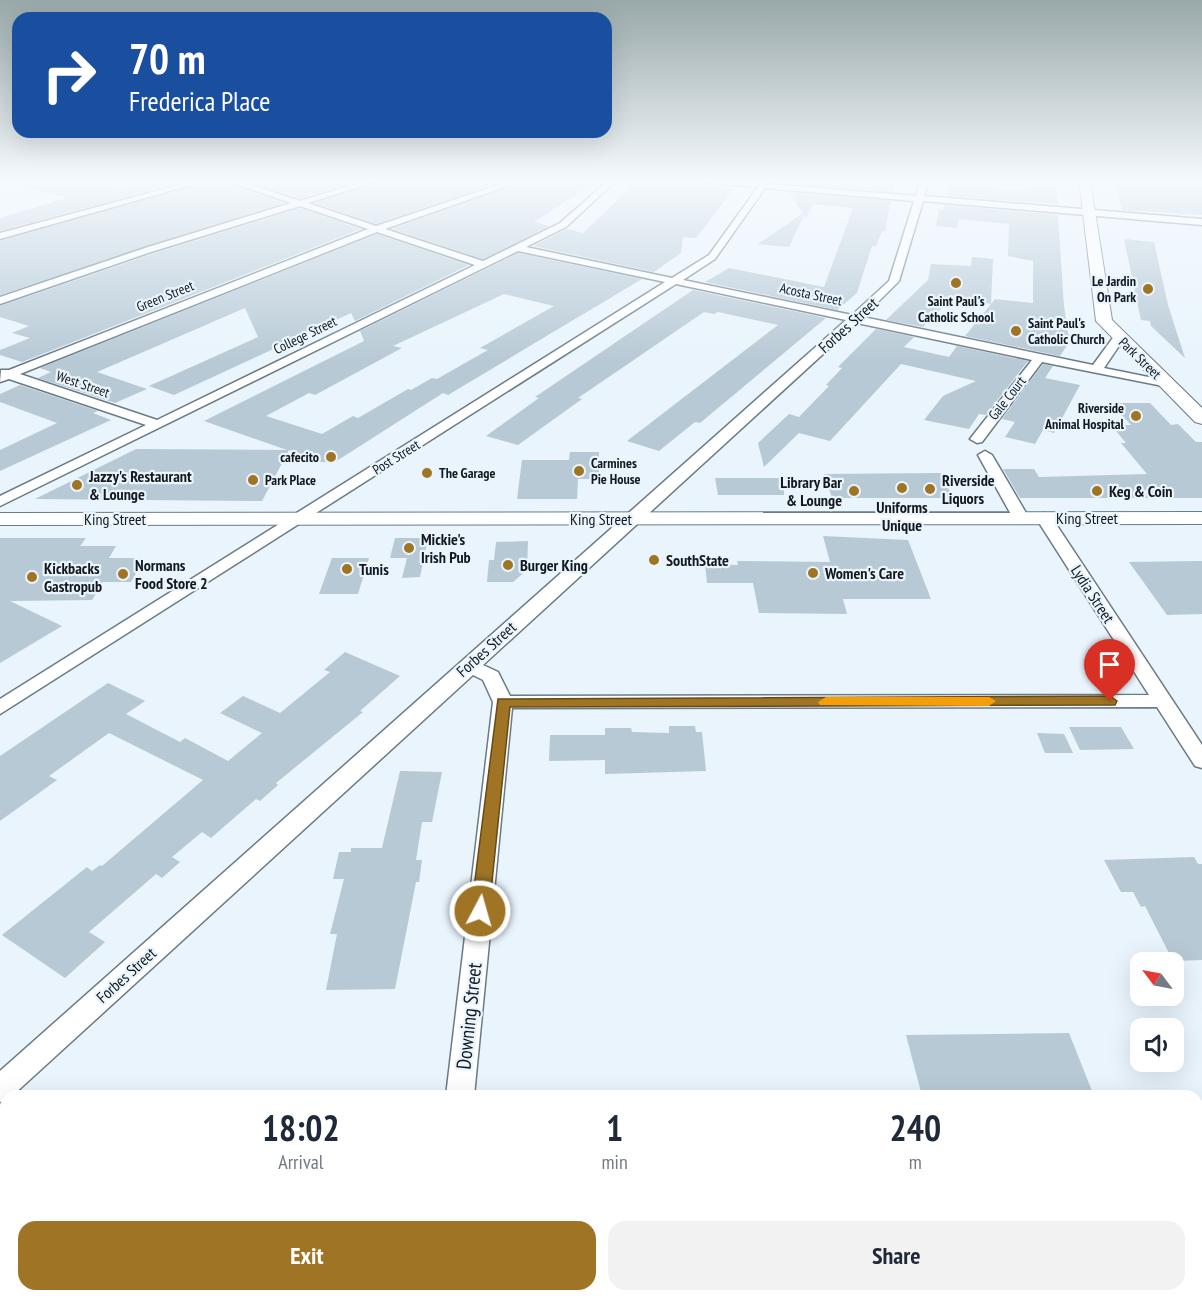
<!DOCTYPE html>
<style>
:root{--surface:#fff;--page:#f2f2f3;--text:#1f2937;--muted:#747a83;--accent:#9f7424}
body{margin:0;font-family:"PT Sans Narrow",sans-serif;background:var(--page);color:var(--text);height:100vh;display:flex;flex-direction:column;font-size:22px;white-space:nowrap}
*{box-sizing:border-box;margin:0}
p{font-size:20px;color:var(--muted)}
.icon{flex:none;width:33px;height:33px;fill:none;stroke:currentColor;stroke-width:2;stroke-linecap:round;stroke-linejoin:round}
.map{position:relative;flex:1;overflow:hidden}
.details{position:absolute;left:0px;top:1090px;width:1203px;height:212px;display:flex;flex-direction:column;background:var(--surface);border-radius:18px 18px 0 0;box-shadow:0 6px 24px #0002}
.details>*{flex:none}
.guide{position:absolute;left:12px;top:12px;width:600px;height:126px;border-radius:18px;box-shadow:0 6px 24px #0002;background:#1a4fa0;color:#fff;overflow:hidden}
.needle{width:39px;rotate:302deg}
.controls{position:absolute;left:1130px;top:952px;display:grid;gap:12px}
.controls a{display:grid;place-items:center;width:54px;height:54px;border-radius:12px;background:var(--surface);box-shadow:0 6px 24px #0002;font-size:30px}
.pin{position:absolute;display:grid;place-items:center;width:51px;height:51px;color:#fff;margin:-62px -26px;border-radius:50% 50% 50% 0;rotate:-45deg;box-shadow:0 0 6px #0007}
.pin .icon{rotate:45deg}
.me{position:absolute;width:66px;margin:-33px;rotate:6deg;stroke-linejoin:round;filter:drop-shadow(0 0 4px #0008)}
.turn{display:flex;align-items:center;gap:21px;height:126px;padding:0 18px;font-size:27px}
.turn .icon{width:78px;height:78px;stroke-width:2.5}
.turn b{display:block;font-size:42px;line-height:51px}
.eta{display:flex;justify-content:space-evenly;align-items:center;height:102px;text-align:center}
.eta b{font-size:36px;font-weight:600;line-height:42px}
.cta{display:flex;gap:12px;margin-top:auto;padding:12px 18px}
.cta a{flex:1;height:69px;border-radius:18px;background:var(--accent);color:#fff;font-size:24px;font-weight:600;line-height:69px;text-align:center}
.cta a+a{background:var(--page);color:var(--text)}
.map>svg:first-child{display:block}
.building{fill:#b7c9d5;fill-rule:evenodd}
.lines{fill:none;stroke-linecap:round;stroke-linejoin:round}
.street-casing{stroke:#6a7b86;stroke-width:3}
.secondary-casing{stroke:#6a7b86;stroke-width:2}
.street{fill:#fff;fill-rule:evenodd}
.secondary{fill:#fff;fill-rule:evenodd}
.route{fill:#9f7424;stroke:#674b17;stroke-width:1.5}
.slow{fill:#f59e0b}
.poi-dot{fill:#9f7424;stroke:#e9f4fc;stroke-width:2}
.labels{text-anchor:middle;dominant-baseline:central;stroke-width:4.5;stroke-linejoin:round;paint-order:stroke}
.far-poi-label{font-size:14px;font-weight:bold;fill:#13191e;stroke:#e9f4fc;text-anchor:start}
.far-street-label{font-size:14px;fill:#13191e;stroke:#e9f4fc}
.street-label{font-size:16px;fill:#13191e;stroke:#e9f4fc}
.poi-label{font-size:16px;font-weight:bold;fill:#13191e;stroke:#e9f4fc;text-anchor:start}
.near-street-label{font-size:20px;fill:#13191e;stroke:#e9f4fc}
</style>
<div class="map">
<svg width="1202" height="1301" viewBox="0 0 1202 1301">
<rect width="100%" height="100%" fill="#e9f4fc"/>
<!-- building -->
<g class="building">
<polygon points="22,180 114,180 115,190 136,184 146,186 170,180 191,180 0,231 0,218 67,198 21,187"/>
<polygon points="211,180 223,180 284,203 0,295 0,241"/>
<polygon points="242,180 363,180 300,199"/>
<polygon points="382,180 507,180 376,224 315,203"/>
<polygon points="526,180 598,180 534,222 550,226 483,259 392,229"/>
<polygon points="781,180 897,180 893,192 783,183"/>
<polygon points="952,180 995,181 994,188 1031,191 1031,180 1056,180 1058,204 946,196"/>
<polygon points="1114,180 1202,185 1202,215 1122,210"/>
<polygon points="637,181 734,189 696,238 683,237 681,253 654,272 533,246 567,229 583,233"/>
<polygon points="789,192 891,201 885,231 882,231 876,246 872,246 857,293 837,310 705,282 729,268 824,287 853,208 813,204 806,218 804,215 789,247 758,244 803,213"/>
<polygon points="944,205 1058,215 1064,306 1068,334 1074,335 1060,356 965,336 995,299 1033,303 1033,261 1008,256 1009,224 959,219 957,228 936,226 939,209 943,210"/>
<polygon points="300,208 361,229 22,362 0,355 0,350 30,338 12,333 29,326 0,317 0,306 152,254"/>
<polygon points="377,234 469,265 355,321 351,313 174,395 149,386 258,337 245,308 97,372 147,389 115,403 38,378 51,372 40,368"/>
<polygon points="1124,239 1154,242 1168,305 1185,358 1151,326 1150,321 1141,320"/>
<path d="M518,253L642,279L448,395L443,393L335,462H299L300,454L289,450L262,501L35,499L136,449L287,450L204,421L364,341L360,331ZM504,294L554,306L480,348L488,350L437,379L432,378L411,390L408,389L358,418L353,416L322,434L266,416L309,393L315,395L402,348L393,346Z"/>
<polygon points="972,257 993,259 991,304 954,296 923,327 886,320 928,280 931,264 971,266"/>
<polygon points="693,290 826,318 700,423 695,422 659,451 627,441 778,325 718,312 714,314 704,312 578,398 582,399 518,445 486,436 539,398 535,397"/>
<polygon points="876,329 914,337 904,347 949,357 957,346 1028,361 986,415 979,414 969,429 924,420 943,396 976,381 901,364 830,441 799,433 764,467 758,443 789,414 799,417 829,386 826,385 842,368 838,367"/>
<polygon points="1043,364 1053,366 1045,378 1080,385 1054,433 1043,430 1035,444 1005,437 1015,422 1002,419"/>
<polygon points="20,385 98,411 93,413 111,420 0,471 0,450 57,423 0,402 0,394"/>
<polygon points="1111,403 1150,403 1171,425 1178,424 1196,442 1202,442 1202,498 1020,498 1003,469 1034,469 1039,477 1147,474 1121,443 1126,443 1111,425 1131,425"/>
<polygon points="570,452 599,452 599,479 578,479 577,499 517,499 522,460 569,460"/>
<polygon points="941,473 953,498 832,498 824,474"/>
<polygon points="715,478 784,478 784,495 718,495"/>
<polygon points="823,536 908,540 931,599 843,599 847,614 759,613 753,583 707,583 705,564 738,565 737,561 830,562"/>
<polygon points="0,538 86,538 80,546 116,546 109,558 145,558 131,582 103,582 92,600 10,601 62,626 0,663"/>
<polygon points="395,538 428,538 420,577 402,578 407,558 390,558"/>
<polygon points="528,541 527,570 513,582 487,582 489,560 494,560 496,542"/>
<polygon points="332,558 369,558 358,594 319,594"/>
<polygon points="1202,561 1202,614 1167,615 1129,562"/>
<polygon points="345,652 400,676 360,711 363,712 276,783 278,785 260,801 256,799 211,838 202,832 172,857 180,862 162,878 156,874 89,932 105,942 65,978 2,935 87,867 92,871 100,865 102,866 203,780 109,733 49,776 57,780 0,821 0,756 108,683 145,701 126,714 180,742 185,738 228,761 262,733 220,713 243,696 280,713 330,672 324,670"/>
<polygon points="669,726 695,726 696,732 702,732 706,771 605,774 605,760 549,761 550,735 605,735 605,728 631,728 632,732 669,733"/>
<polygon points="1069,727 1121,727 1134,749 1080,750"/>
<polygon points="1037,733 1064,734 1073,753 1045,753"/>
<polygon points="400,771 442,772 432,822 422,822 416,860 422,860 419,882 416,882 395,989 326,990 337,934 330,934 344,879 333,879 339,852 351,852 351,848 382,848"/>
<polygon points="1194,857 1198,864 1202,864 1202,960 1173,961 1145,906 1141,907 1133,892 1121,892 1104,860"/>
<polygon points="1069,1033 1094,1096 922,1096 906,1035"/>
</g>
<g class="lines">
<defs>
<g id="street">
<polygon points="198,180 209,180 0,239 0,233"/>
<path d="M225,180H236L300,201L369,180H380L308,203L376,226L513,180H524L385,229L483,261L560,223L609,180H617L566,227L526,247L672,278L709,255L758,187L697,182L693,180L761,183L763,180H771L769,184L916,196L921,180H929L924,196L1202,219V225L923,201L899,281L863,317L1093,365L1115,335L1119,334L1125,337L1104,368L1173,382V388L1042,362L982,442L977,443L970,439L1032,360L857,323L483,665L498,672L510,696L1149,695L1036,518L1044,513L1052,518L1202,745V768L1195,766L1157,707L512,708L474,1096H446L493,702L483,680L473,675L12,1096H6V1100L0,1102V1071L846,320L676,284L0,714V699L665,282L518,251L0,506V496L146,425L9,379L0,382L1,370H9L368,229L300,206L151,252L0,304V297L145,248L291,203ZM765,188L914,201L889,281L852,315L683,280L715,259ZM377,232L475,265L157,420L20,374Z"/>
<polygon points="985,451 992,455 1029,518 1026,521 1021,523 1013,518 978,455"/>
<rect x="1197" y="1179" width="5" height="30"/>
<polygon points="422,1296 454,1296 453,1301 421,1301"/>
</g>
<g id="secondary">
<polygon points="1079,180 1090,180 1112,320 1202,408 1202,424 1195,422 1096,321"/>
<polygon points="1202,512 1202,524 0,525 0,513"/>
</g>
</defs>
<!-- street casing -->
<use href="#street" class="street-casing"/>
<!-- secondary casing -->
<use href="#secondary" class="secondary-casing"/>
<!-- street -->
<use href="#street" class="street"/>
<!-- secondary -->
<use href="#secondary" class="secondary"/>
</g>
<!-- sky -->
<linearGradient id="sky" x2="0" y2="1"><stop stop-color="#99a8aa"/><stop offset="0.5" stop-color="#f5fafe"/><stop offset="1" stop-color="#f5fafe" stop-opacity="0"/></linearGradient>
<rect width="1202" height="362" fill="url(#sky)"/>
<!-- route -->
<polygon class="route" points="1110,696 1117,701 1115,705 510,707 489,911 486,916 480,918 474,916 471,911 498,699"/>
<!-- slow -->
<polygon class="slow" points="826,697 989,697 996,701 989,706 820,705 818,702"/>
<!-- markers -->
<g class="poi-dot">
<circle cx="956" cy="283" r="6"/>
<circle cx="1148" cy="289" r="6"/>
<circle cx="1016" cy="331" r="6"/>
<circle cx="1136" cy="416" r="6"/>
<circle cx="331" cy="457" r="6"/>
<circle cx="579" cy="471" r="6"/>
<circle cx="427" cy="473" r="6"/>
<circle cx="253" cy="480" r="6"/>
<circle cx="77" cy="485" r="6"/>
<circle cx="902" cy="488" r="6"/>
<circle cx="930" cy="489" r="6"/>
<circle cx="854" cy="491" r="6"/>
<circle cx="1097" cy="491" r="6"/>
<circle cx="409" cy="548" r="6"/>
<circle cx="654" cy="560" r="6"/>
<circle cx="508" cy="565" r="6"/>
<circle cx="347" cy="569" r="6"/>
<circle cx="813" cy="573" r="6"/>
<circle cx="123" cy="574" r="6"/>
<circle cx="32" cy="577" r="6"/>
</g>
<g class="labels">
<!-- far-poi labels -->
<g class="far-poi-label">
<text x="1136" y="281" text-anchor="end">Le Jardin<tspan x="1136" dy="16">On Park</tspan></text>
<text x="956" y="301" text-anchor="middle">Saint Paul's<tspan x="956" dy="16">Catholic School</tspan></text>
<text x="1028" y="323">Saint Paul's<tspan x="1028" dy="16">Catholic Church</tspan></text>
<text x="1124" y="408" text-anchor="end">Riverside<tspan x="1124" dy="16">Animal Hospital</tspan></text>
<text x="319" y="457" text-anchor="end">cafecito</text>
<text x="591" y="463">Carmines<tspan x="591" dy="16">Pie House</tspan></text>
<text x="439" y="473">The Garage</text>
<text x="265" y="480">Park Place</text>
</g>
<!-- far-street labels -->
<g class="far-street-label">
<text transform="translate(811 294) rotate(12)">Acosta Street</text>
<text transform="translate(165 296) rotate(-22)">Green Street</text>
<text transform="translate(305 335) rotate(-26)">College Street</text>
<text transform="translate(1140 358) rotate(44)">Park Street</text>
<text transform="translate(83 384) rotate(19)">West Street</text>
<text transform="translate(1007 398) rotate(-52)">Gale Court</text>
<text transform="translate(396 457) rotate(-32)">Post Street</text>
</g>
<!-- street labels -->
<g class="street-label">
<text transform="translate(848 325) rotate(-42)">Forbes Street</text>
<text x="1087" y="518">King Street</text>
<text x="115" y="519">King Street</text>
<text x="601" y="519">King Street</text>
<text transform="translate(1093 594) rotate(57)">Lydia Street</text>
<text transform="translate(486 649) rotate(-42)">Forbes Street</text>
<text transform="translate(126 975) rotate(-42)">Forbes Street</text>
</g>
<!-- poi labels -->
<g class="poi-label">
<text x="89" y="476">Jazzy's Restaurant<tspan x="89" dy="18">&amp; Lounge</tspan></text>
<text x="942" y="480">Riverside<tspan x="942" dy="18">Liquors</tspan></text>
<text x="842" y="482" text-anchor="end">Library Bar<tspan x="842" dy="18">&amp; Lounge</tspan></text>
<text x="1109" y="491">Keg &amp; Coin</text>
<text x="902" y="507" text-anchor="middle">Uniforms<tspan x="902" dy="18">Unique</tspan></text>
<text x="421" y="539">Mickie's<tspan x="421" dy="18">Irish Pub</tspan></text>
<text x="666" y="560">SouthState</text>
<text x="135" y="565">Normans<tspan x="135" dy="18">Food Store 2</tspan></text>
<text x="520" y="565">Burger King</text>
<text x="44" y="568">Kickbacks<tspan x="44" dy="18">Gastropub</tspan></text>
<text x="359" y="569">Tunis</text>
<text x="825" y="573">Women's Care</text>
</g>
<!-- near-street labels -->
<g class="near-street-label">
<text transform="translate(469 1016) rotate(-84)">Downing Street</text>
</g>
</g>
</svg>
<div class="controls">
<a><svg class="needle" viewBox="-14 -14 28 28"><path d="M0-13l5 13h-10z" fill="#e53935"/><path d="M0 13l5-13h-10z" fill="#747a83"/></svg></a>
<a><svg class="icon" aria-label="sound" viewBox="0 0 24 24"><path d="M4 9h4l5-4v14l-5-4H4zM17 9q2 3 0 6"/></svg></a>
</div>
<div class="pin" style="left:1110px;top:701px;background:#d93025"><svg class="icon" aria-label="arrive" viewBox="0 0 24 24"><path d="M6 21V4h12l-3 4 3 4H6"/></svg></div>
<svg class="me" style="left:480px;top:911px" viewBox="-20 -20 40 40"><circle r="17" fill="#9f7424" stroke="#fff" stroke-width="3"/><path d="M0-11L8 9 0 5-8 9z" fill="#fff"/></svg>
<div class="guide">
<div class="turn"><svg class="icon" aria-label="right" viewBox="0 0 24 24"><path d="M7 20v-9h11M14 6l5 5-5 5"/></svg><div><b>70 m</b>Frederica Place</div></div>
</div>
<section class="details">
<div class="eta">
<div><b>18:02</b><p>Arrival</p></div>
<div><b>1</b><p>min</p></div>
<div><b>240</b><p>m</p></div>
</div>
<div class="cta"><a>Exit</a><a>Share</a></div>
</section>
</div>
